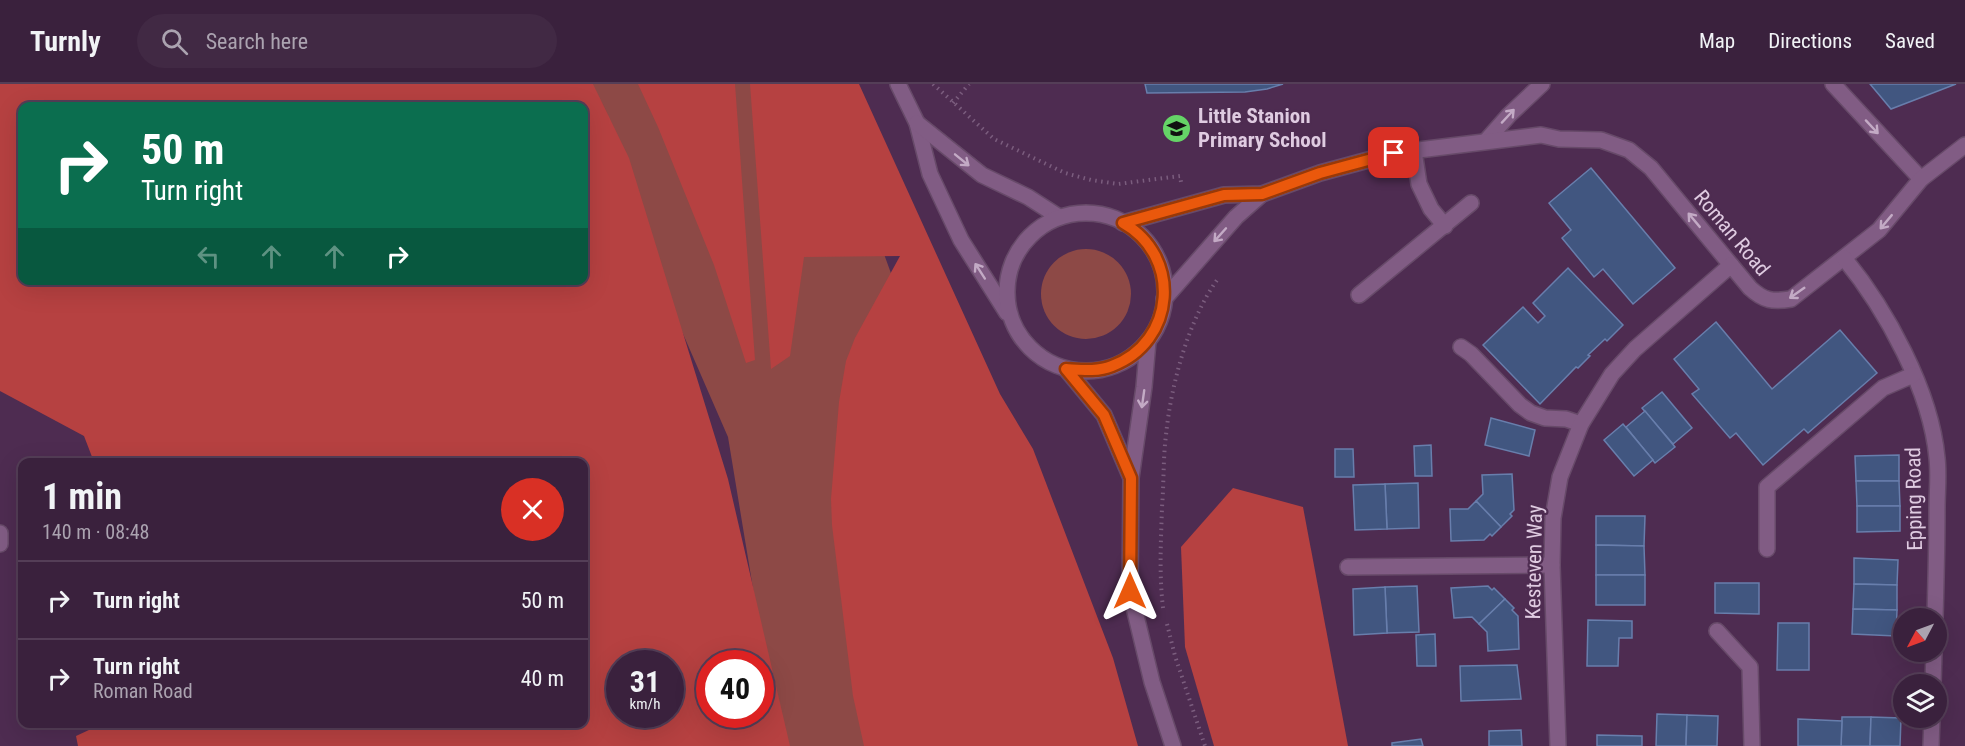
<!DOCTYPE html>
<meta charset="utf-8">
<style>
:root{--surface:#3a213d;--page:#412944;--text:#f1f3f6;--muted:#aba3b0;--line:#543e57}
body{margin:0;font-family:"Roboto Condensed",sans-serif;background:var(--page);color:var(--text);height:100vh;display:flex;flex-direction:column;font-size:22px;white-space:nowrap}
*{box-sizing:border-box;margin:0}
p{font-size:20px;color:var(--muted)}
.icon{flex:none;width:33px;height:33px;fill:none;stroke:currentColor;stroke-width:2;stroke-linecap:round;stroke-linejoin:round}
.map{position:relative;flex:1;overflow:hidden}
.side{position:absolute;left:18px;top:374px;width:570px;height:270px;display:flex;flex-direction:column;background:var(--surface);border-radius:12px;box-shadow:0 6px 24px #0002,0 0 0 2px var(--line)}
.side>*{flex:none}
.banner{position:absolute;left:18px;top:18px;width:570px;height:183px;border-radius:12px;box-shadow:0 6px 24px #0002,0 0 0 2px var(--line);background:#0b6e4f;color:#fff;overflow:hidden}
.needle{width:39px;rotate:229deg}
.controls{position:absolute;left:1893px;top:524px;display:grid;gap:12px}
.controls a{display:grid;place-items:center;width:54px;height:54px;border-radius:50%;background:var(--surface);box-shadow:0 6px 24px #0002,0 0 0 2px var(--line);font-size:30px}
.speed{position:absolute;left:606px;top:566px;display:flex;gap:12px;font-size:30px;font-weight:700;text-align:center}
.speed>*{display:grid;place-content:center;width:78px;height:78px;border-radius:50%;background:var(--surface);box-shadow:0 6px 24px #0002,0 0 0 2px var(--line);line-height:1}
.speed small{font-size:15px;font-weight:400}
.speed .limit{border:9px solid #d22;background:#fff;color:#111}
.pin{position:absolute;display:grid;place-items:center;width:51px;height:51px;color:#fff;margin:-26px;border-radius:12px;box-shadow:0 3px 9px #0006}
.me{position:absolute;width:66px;margin:-33px;rotate:0deg;stroke-linejoin:round;filter:drop-shadow(0 0 4px #0008)}
.turn{display:flex;align-items:center;gap:21px;height:126px;padding:0 24px;font-size:27px}
.turn .icon{width:78px;height:78px;stroke-width:2.5}
.turn b{display:block;font-size:42px;line-height:51px}
.lanes{display:flex;align-items:center;height:57px;padding:0 24px;background:#0003;justify-content:center;gap:30px;direction:ltr}
.lanes .off{opacity:.35}
.round{display:grid;place-items:center;flex:none;width:63px;height:63px;border-radius:32px;background:var(--page)}
.overview{display:flex;align-items:center;justify-content:space-between;height:102px;padding:0 24px}
h1{font-size:36px;font-weight:700;line-height:45px}
ul{padding:0;list-style:none}
li{display:flex;align-items:center;gap:18px;height:78px;padding:0 24px;border-top:2px solid var(--line)}
li div{flex:1}
li b{display:block;font-size:22px}
li em{font-style:normal}
header{display:flex;align-items:center;gap:36px;box-sizing:border-box;height:84px;padding:0 30px;background:var(--surface);border-bottom:2px solid var(--line)}
header strong{font-size:28px}
nav{display:flex;gap:33px;margin-inline-start:auto;font-size:21px}
.search{width:420px;height:54px;background:var(--page);display:flex;align-items:center;gap:15px;box-sizing:border-box;padding:0 21px;border-radius:33px;color:var(--muted);font-size:22px}
.map>svg:first-child{display:block}
.green{fill:#8d4946}
.forest{fill:#b64141;fill-rule:evenodd}
.building{fill:#415680;stroke:#687eac;stroke-width:1.5}
.lines{fill:none;stroke-linecap:round;stroke-linejoin:round}
.minor-casing{stroke:#674a69;stroke-width:18}
.path{stroke:#7b5d7e;stroke-width:4;stroke-dasharray:1.5 4.5;stroke-linecap:butt}
.minor{stroke:#815c84;stroke-width:15}
.oneway{stroke:#c3aac5}
.route-casing{stroke:#983908;stroke-width:15}
.route{stroke:#ea580c;stroke-width:10}
.labels{text-anchor:middle;dominant-baseline:central;stroke-width:4.5;stroke-linejoin:round;paint-order:stroke}
.poi-label{font-size:21px;font-weight:bold;fill:#dfcbe1;stroke:#4e2c51;text-anchor:start}
.street-label{font-size:21px;fill:#dfcbe1;stroke:#4e2c51}
</style>
<header>
<strong>Turnly</strong>
<div class="search"><svg class="icon" aria-label="search" viewBox="0 0 24 24"><circle cx="10" cy="10" r="6"/><path d="M15 15l6 6"/></svg>Search here</div>
<nav><a>Map</a><a>Directions</a><a>Saved</a></nav>
</header>
<div class="map">
<svg width="1965" height="662" viewBox="0 0 1965 662">
<rect width="100%" height="100%" fill="#4e2c51"/>
<!-- green -->
<g class="green">
<polygon points="574,0 814,0 835,35 921,272 1078,662 779,662 728,353"/>
<circle cx="1086" cy="210" r="45"/>
</g>
<!-- forest -->
<g class="forest">
<path d="M0,0H593L629,74L728,395L790,662H78L76,652L104,639H584V378H94L84,352L0,307ZM22,22H584V196H22ZM620,579H670V630H620ZM710,579H760V630H710Z"/>
<polygon points="638,0 735,0 755,276 746,279 714,181 658,43"/>
<polygon points="750,0 859,0 1000,310 1033,365 1113,574 1138,662 864,662 853,612 832,441 831,415 839,318 846,277 855,254 900,172 804,173 790,272 771,285"/>
<polygon points="1233,404 1303,423 1348,662 1214,662 1185,563 1181,463"/>
</g>
<!-- building -->
<g class="building">
<polygon points="1145,0 1283,0 1267,5 1245,8 1147,9"/>
<polygon points="1870,0 1956,0 1891,25"/>
<polygon points="1591,84 1675,184 1633,220 1603,185 1594,193 1562,154 1571,146 1549,119"/>
<polygon points="1568,184 1623,241 1607,257 1605,255 1588,271 1590,272 1578,284 1576,283 1540,320 1483,261 1523,223 1538,239 1545,232 1533,219"/>
<polygon points="1716,238 1772,305 1840,246 1877,289 1808,349 1804,345 1763,381 1736,349 1730,354 1692,310 1699,305 1674,275"/>
<polygon points="1662,308 1692,344 1673,360 1642,324"/>
<polygon points="1645,327 1675,363 1655,379 1626,343"/>
<polygon points="1491,334 1535,346 1529,372 1485,361"/>
<polygon points="1623,340 1653,376 1634,392 1604,356"/>
<polygon points="1431,361 1432,392 1415,392 1414,362"/>
<polygon points="1335,365 1353,365 1354,393 1335,393"/>
<polygon points="1899,371 1899,397 1856,397 1855,372"/>
<polygon points="1512,390 1514,426 1510,430 1512,432 1501,443 1476,417 1483,410 1482,391"/>
<polygon points="1856,397 1899,397 1900,422 1857,422"/>
<polygon points="1418,399 1419,444 1387,445 1385,400"/>
<polygon points="1385,400 1387,445 1355,446 1353,401"/>
<polygon points="1476,417 1501,443 1492,452 1490,450 1484,456 1451,457 1450,425 1468,425"/>
<polygon points="1857,422 1900,422 1900,447 1857,448"/>
<polygon points="1596,432 1645,432 1644,462 1596,461"/>
<polygon points="1596,461 1644,462 1645,491 1596,491"/>
<polygon points="1854,474 1898,476 1897,501 1854,500"/>
<rect x="1596" y="491" width="49" height="30"/>
<polygon points="1715,499 1759,499 1759,530 1715,529"/>
<polygon points="1854,500 1897,501 1897,526 1853,525"/>
<polygon points="1417,502 1419,548 1387,549 1385,503"/>
<polygon points="1488,502 1492,506 1494,504 1505,515 1479,540 1472,533 1454,534 1451,504"/>
<polygon points="1385,503 1387,549 1354,551 1353,505"/>
<polygon points="1505,515 1514,524 1512,526 1518,532 1519,565 1488,567 1487,548 1479,540"/>
<polygon points="1853,525 1897,526 1896,552 1852,550"/>
<polygon points="1588,536 1632,537 1632,554 1619,554 1618,582 1587,582"/>
<polygon points="1778,539 1809,539 1809,586 1777,586"/>
<polygon points="1435,550 1436,582 1417,582 1416,551"/>
<polygon points="1517,581 1521,615 1461,617 1460,582"/>
<polygon points="1657,630 1687,631 1686,662 1656,662"/>
<polygon points="1687,631 1718,632 1717,662 1686,662"/>
<polygon points="1842,633 1871,633 1870,662 1841,662"/>
<polygon points="1871,633 1901,634 1900,662 1870,662"/>
<polygon points="1798,635 1842,637 1841,662 1798,662"/>
<polygon points="1521,646 1522,662 1489,662 1489,647"/>
<polygon points="1597,651 1642,652 1642,662 1597,662"/>
<polygon points="1421,655 1423,662 1392,662 1392,659"/>
</g>
<g class="lines">
<defs>
<g id="minor">
<polyline points="898,0 917,39 930,90 961,156 1007,229"/>
<polyline points="1833,0 1921,95"/>
<polyline points="917,39 982,91 1028,113 1059,133"/>
<polyline points="1486,57 1509,31 1542,0"/>
<polyline points="1414,67 1419,100 1431,125 1445,142"/>
<circle cx="1086" cy="208" r="79"/>
<path d="M1123,139L1224,111L1262,110L1320,89L1394,69L1541,51L1559,55L1601,56L1629,66L1651,84L1750,204C1764,217 1773,218 1791,215L1879,146L1921,95L1965,61"/>
<path d="M1844,174C1886,225 1931,307 1937,374C1939,391 1937,408 1937,424C1937,461 1936,497 1935,534"/>
<polyline points="1359,211 1471,119"/>
<polyline points="1164,215 1236,133 1262,110"/>
<polyline points="1148,257 1144,303 1131,394 1130,507 1152,598 1173,662"/>
<polyline points="1461,263 1471,270 1520,321 1531,329 1545,334 1566,335 1581,340"/>
<polyline points="1066,285 1104,331 1131,394"/>
<polyline points="0,449 0,460"/>
<polyline points="1767,465 1767,403 1883,304 1913,291"/>
<polyline points="1348,483 1552,481"/>
<polyline points="1717,547 1750,583 1752,662"/>
<polyline points="1933,600 1934,567"/>
<polyline points="1558,662 1552,481 1553,434 1560,393 1581,340 1612,290 1635,265 1731,181"/>
<polyline points="1931,662 1932,633"/>
</g>
</defs>
<!-- minor casing -->
<use href="#minor" class="minor-casing"/>
<!-- path -->
<g class="path">
<polyline points="933,0 994,55 1065,89 1091,96 1118,100 1180,92 1181,98"/>
<polyline points="953,19 969,0"/>
<path d="M1163,524C1159,490 1161,457 1162,423C1164,399 1163,375 1166,351C1171,301 1188,237 1217,196"/>
<polyline points="1167,540 1175,572 1205,662"/>
</g>
<!-- minor -->
<use href="#minor" class="minor"/>
</g>
<!-- one-way arrows -->
<defs><path id="oneway-shaft" d="M-6 0H5M1.5-3L5.5 0L1.5 3" fill="none" stroke-width="1.6" stroke-linecap="round" stroke-linejoin="round" transform="scale(1.5)"/></defs>
<g class="oneway">
<use href="#oneway-shaft" transform="translate(1508 32) rotate(-47)"/>
<use href="#oneway-shaft" transform="translate(1872 43) rotate(47)"/>
<use href="#oneway-shaft" transform="translate(962 76) rotate(39)"/>
<use href="#oneway-shaft" transform="translate(1694 136) rotate(-130)"/>
<use href="#oneway-shaft" transform="translate(1886 138) rotate(130)"/>
<use href="#oneway-shaft" transform="translate(1220 151) rotate(132)"/>
<use href="#oneway-shaft" transform="translate(980 187) rotate(-123)"/>
<use href="#oneway-shaft" transform="translate(1797 209) rotate(145)"/>
<use href="#oneway-shaft" transform="translate(1143 315) rotate(98)"/>
</g>
<g class="lines">
<defs>
<path id="route" d="M1130,507L1131,394L1104,331L1066,285C1082,286 1097,288 1112,282C1176,258 1182,172 1123,139L1224,111L1262,110L1320,89L1394,69"/>
</defs>
<!-- route casing -->
<use href="#route" class="route-casing"/>
<!-- route -->
<use href="#route" class="route"/>
</g>
<!-- icons -->
<defs>
<symbol id="school-disc" viewBox="-11 -11 22 22"><circle r="9.5" fill="#65d467" stroke="#4e2c51"/><path d="M0-5L7-2L0 1L-7-2ZM-4 1L0 2.5L4 1V4Q0 6-4 4Z" fill="#111"/></symbol>
</defs>
<g fill-rule="evenodd">
<use href="#school-disc" x="1160" y="28" width="33" height="33"/>
</g>
<g class="labels">
<!-- poi labels -->
<g class="poi-label">
<text x="1198" y="32">Little Stanion<tspan x="1198" dy="24">Primary School</tspan></text>
</g>
<!-- street labels -->
<g class="street-label">
<text transform="translate(1732 149) rotate(50)">Roman Road</text>
<text transform="translate(1914 415) rotate(-91)">Epping Road</text>
<text transform="translate(1534 478) rotate(-89)">Kesteven Way</text>
</g>
</g>
</svg>
<div class="controls">
<a><svg class="needle" viewBox="-14 -14 28 28"><path d="M0-13l5 13h-10z" fill="#e53935"/><path d="M0 13l5-13h-10z" fill="#aba3b0"/></svg></a>
<a><svg class="icon" aria-label="layers" viewBox="0 0 24 24"><path d="M12 4l9 5-9 5-9-5zM3 14l9 5 9-5"/></svg></a>
</div>
<div class="speed"><div>31<small>km/h</small></div><div class="limit">40</div></div>
<div class="pin" style="left:1394px;top:69px;background:#d93025"><svg class="icon" aria-label="arrive" viewBox="0 0 24 24"><path d="M6 21V4h12l-3 4 3 4H6"/></svg></div>
<svg class="me" style="left:1130px;top:507px" viewBox="-20 -20 40 40"><path d="M0-17L14 15 0 8-14 15z" fill="#ea580c" stroke="#fff" stroke-width="4"/></svg>
<div class="banner">
<div class="turn"><svg class="icon" aria-label="right" viewBox="0 0 24 24"><path d="M7 20v-9h11M14 6l5 5-5 5"/></svg><div><b>50 m</b>Turn right</div></div>
<div class="lanes"><svg class="icon off" aria-label="left" viewBox="0 0 24 24"><path d="M17 20v-9H6M10 6l-5 5 5 5"/></svg><svg class="icon off" aria-label="ahead" viewBox="0 0 24 24"><path d="M12 20V5M6 11l6-6 6 6"/></svg><svg class="icon off" aria-label="ahead" viewBox="0 0 24 24"><path d="M12 20V5M6 11l6-6 6 6"/></svg><svg class="icon" aria-label="right" viewBox="0 0 24 24"><path d="M7 20v-9h11M14 6l5 5-5 5"/></svg></div>
</div>
<section class="side">
<div class="overview"><div><h1>1 min</h1><p>140 m · 08:48</p></div><a class="round" style="background:#d93025;color:#fff"><svg class="icon" aria-label="close" viewBox="0 0 24 24"><path d="M6 6l12 12M18 6L6 18"/></svg></a></div>
<ul>
<li><svg class="icon" aria-label="right" viewBox="0 0 24 24"><path d="M7 20v-9h11M14 6l5 5-5 5"/></svg><div><b>Turn right</b></div><em>50 m</em></li>
<li><svg class="icon" aria-label="right" viewBox="0 0 24 24"><path d="M7 20v-9h11M14 6l5 5-5 5"/></svg><div><b>Turn right</b><p>Roman Road</p></div><em>40 m</em></li>
</ul>
</section>
</div>
